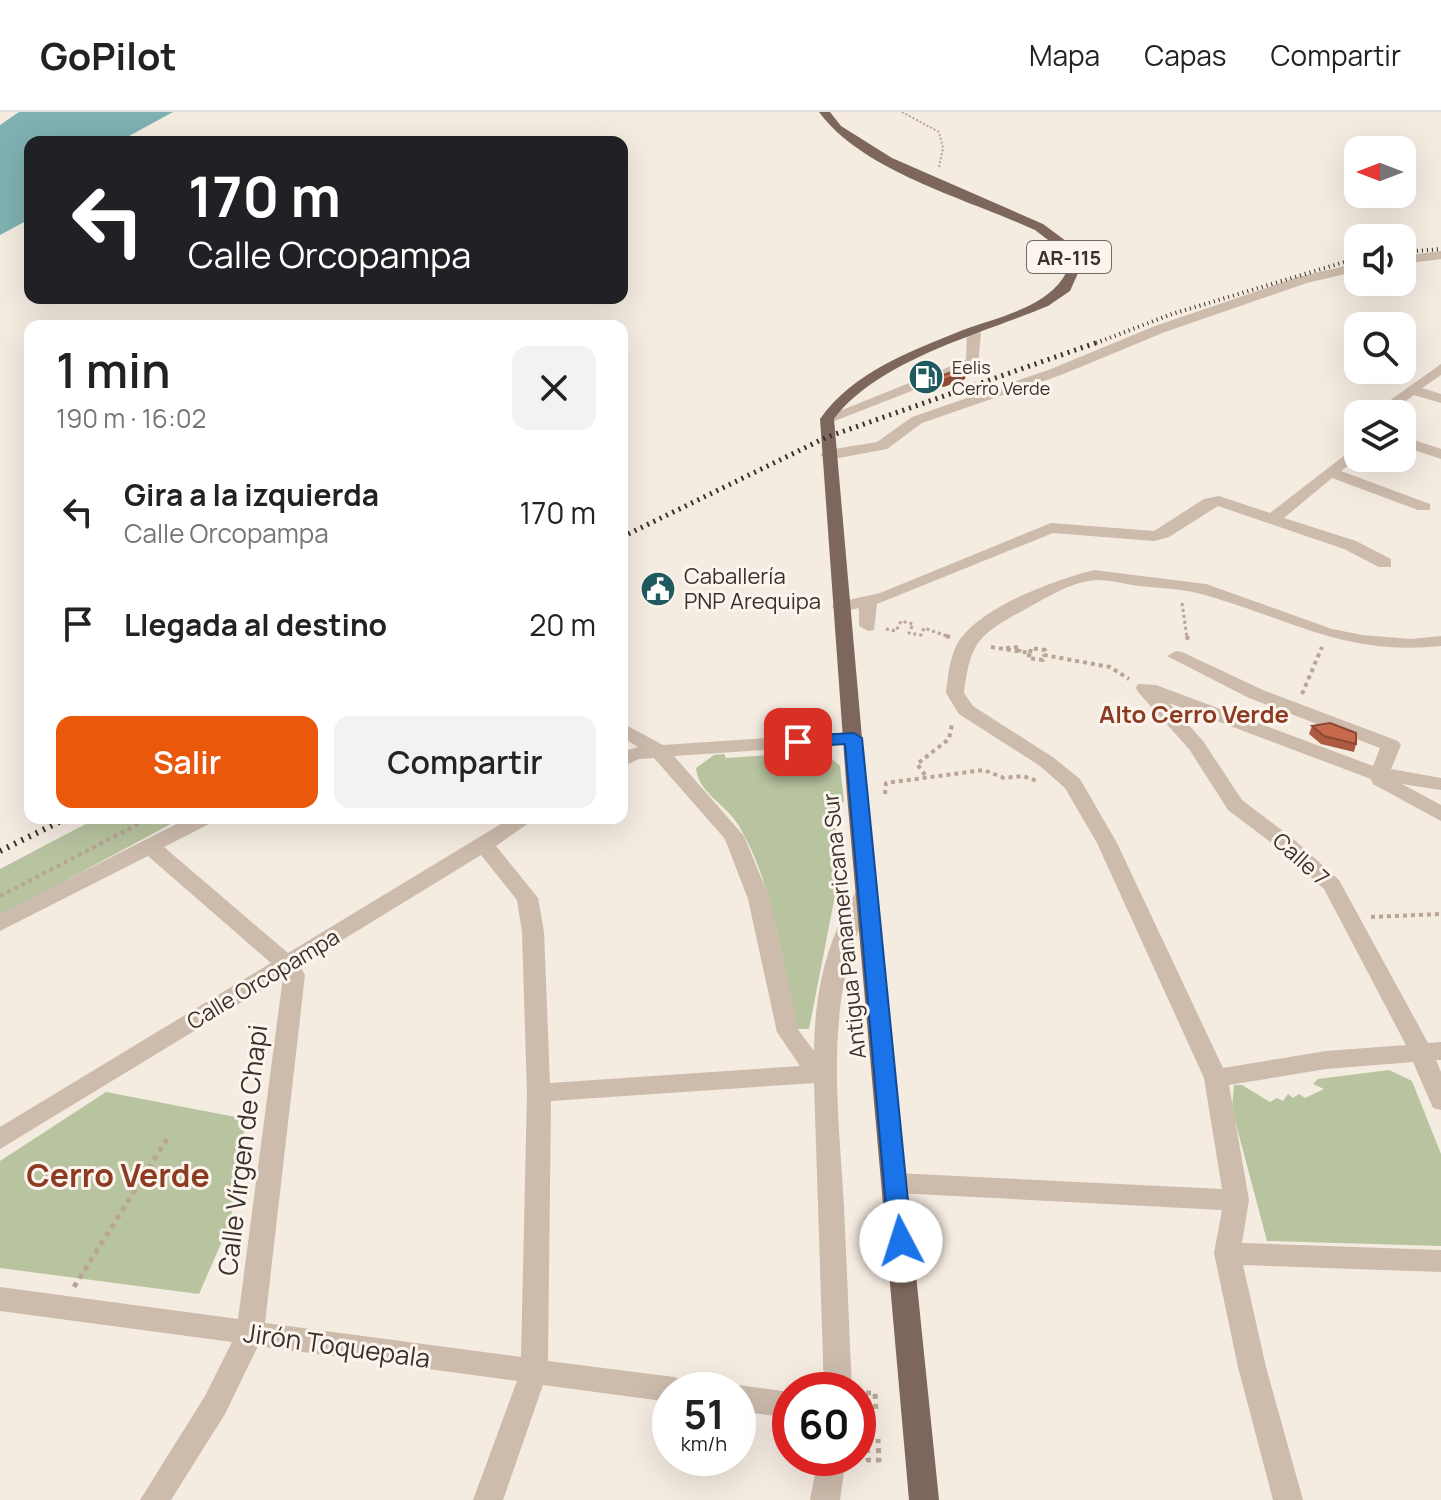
<!DOCTYPE html>
<html lang="es">
<meta charset="utf-8">
<style>
:root{--surface:#fff;--page:#f2f2f2;--text:#222;--muted:#767676;--line:#e0e0e0;--accent:#ea580c}
body{margin:0;font-family:Manrope,sans-serif;background:var(--page);color:var(--text);height:100vh;display:flex;flex-direction:column;font-size:30px;white-space:nowrap}
*{box-sizing:border-box;margin:0}
p{font-size:26px;color:var(--muted)}
.icon{flex:none;width:44px;height:44px;fill:none;stroke:currentColor;stroke-width:2;stroke-linecap:round;stroke-linejoin:round}
.map{position:relative;flex:1;overflow:hidden}
.sheet{position:absolute;left:24px;top:208px;width:604px;height:504px;display:flex;flex-direction:column;background:var(--surface);border-radius:16px;box-shadow:0 8px 32px #0002}
.sheet>*{flex:none}
.top-card{position:absolute;left:24px;top:24px;width:604px;height:168px;border-radius:16px;box-shadow:0 8px 32px #0002;background:#202124;color:#fff;overflow:hidden}
.needle{width:52px;rotate:270deg}
.buttons{position:absolute;left:1344px;top:24px;display:grid;gap:16px}
.buttons a{display:grid;place-items:center;width:72px;height:72px;border-radius:16px;background:var(--surface);box-shadow:0 8px 32px #0002;font-size:40px}
.speed{position:absolute;left:652px;top:1260px;display:flex;gap:16px;font-size:40px;font-weight:700;text-align:center}
.speed>*{display:grid;place-content:center;width:104px;height:104px;border-radius:50%;background:var(--surface);box-shadow:0 8px 32px #0002;line-height:1}
.speed small{font-size:20px;font-weight:400}
.speed .limit{border:12px solid #d22;background:#fff;color:#111}
.pin{position:absolute;display:grid;place-items:center;width:68px;height:68px;color:#fff;margin:-34px;border-radius:16px;box-shadow:0 4px 12px #0006}
.me{position:absolute;width:88px;margin:-44px;rotate:355deg;stroke-linejoin:round;filter:drop-shadow(0 0 6px #0008)}
.turn{display:flex;align-items:center;gap:28px;height:168px;padding:0 32px;font-size:36px}
.turn .icon{width:104px;height:104px;stroke-width:2.5}
.turn b{display:block;font-size:56px;line-height:68px}
.round{display:grid;place-items:center;flex:none;width:84px;height:84px;border-radius:16px;background:var(--page)}
.summary{display:flex;align-items:center;justify-content:space-between;height:136px;padding:0 32px}
h1{font-size:48px;font-weight:600;line-height:60px}
.cta{display:flex;gap:16px;margin-top:auto;padding:16px 32px}
.cta a{flex:1;height:92px;border-radius:16px;background:var(--accent);color:#fff;font-size:32px;font-weight:600;line-height:92px;text-align:center}
.cta a+a{background:var(--page);color:var(--text)}
ul{padding:0;list-style:none}
li{display:flex;align-items:center;gap:24px;height:112px;padding:0 32px}
li div{flex:1}
li b{display:block;font-size:30px}
li em{font-style:normal}
header{display:flex;align-items:center;gap:48px;box-sizing:border-box;height:112px;padding:0 40px;background:var(--surface);border-bottom:2px solid var(--line)}
header strong{font-size:38px}
nav{display:flex;gap:44px;margin-inline-start:auto;font-size:28px}
.map>svg:first-child{display:block}
.green{fill:#b8c4a0}
.water{fill:#7fb0b2}
.lines{fill:none;stroke-linecap:round;stroke-linejoin:round}
.path-far3{stroke:#b9a596;stroke-width:2;stroke-dasharray:2 2;stroke-linecap:butt}
.path-far2{stroke:#b9a596;stroke-width:3;stroke-dasharray:3 3;stroke-linecap:butt}
.path-far1{stroke:#b9a596;stroke-width:4;stroke-dasharray:4 4;stroke-linecap:butt}
.path{stroke:#b9a596;stroke-width:5;stroke-dasharray:5 5;stroke-linecap:butt}
.minor{fill:#cdbbac;fill-rule:evenodd}
.major{fill:#7d675c;fill-rule:evenodd}
.rail-far2{stroke:#3b302b;stroke-width:4;stroke-dasharray:1 4;stroke-linecap:butt}
.rail-far1{stroke:#3b302b;stroke-width:5;stroke-dasharray:2 5;stroke-linecap:butt}
.rail{stroke:#3b302b;stroke-width:6;stroke-dasharray:2 6;stroke-linecap:butt}
.wall{fill:#ac5a40}
.shaded-wall{fill:#8c4a34}
.building{fill:#c8694b;stroke:#8c4a34;stroke-width:2}
.route{fill:#1a73e8;stroke:#114b97;stroke-width:2}
.labels{text-anchor:middle;dominant-baseline:central;stroke-width:6;stroke-linejoin:round;paint-order:stroke}
.far-poi-label{font-size:18px;fill:#3b302b;stroke:#fbf5ee;text-anchor:start}
.shield{fill:#fbf5ee;stroke:#756b66;stroke-width:2}
.shield-label{font-size:20px;font-weight:bold;fill:#3b302b}
.poi-label{font-size:22px;fill:#3b302b;stroke:#fbf5ee;text-anchor:start}
.street-label{font-size:22px;fill:#3b302b;stroke:#fbf5ee}
.neighbourhood-label{font-size:24px;font-weight:bold;fill:#8c3b22;stroke:#fbf5ee}
.near-street-label{font-size:26px;fill:#3b302b;stroke:#fbf5ee}
.near-quarter-label{font-size:32px;font-weight:bold;fill:#8c3b22;stroke:#fbf5ee}
</style>
<header>
<strong>GoPilot</strong>
<nav><a>Mapa</a><a>Capas</a><a>Compartir</a></nav>
</header>
<div class="map">
<svg width="1441" height="1388" viewBox="0 0 1441 1388">
<rect width="100%" height="100%" fill="#f4ebe1"/>
<!-- green -->
<g class="green">
<path d="M801,637H821L840,654L844,689L835,699L839,763L809,917H797C782,851 774,773 739,714C727,693 698,681 696,656L714,643L724,642L726,646L800,641Z"/>
<polygon points="97,706 182,706 0,804 0,757"/>
<polygon points="1389,958 1412,969 1441,1042 1441,1134 1267,1129 1232,997 1234,973 1242,973 1270,990 1277,986 1283,989 1288,982 1293,986 1299,982 1305,986 1324,977 1313,972 1318,967"/>
<polygon points="106,980 246,1007 230,1111 199,1182 0,1156 0,1049"/>
</g>
<!-- water -->
<polygon class="water" points="19,0 173,0 118,30 30,30 30,107 0,123 0,13"/>
<g class="lines">
<!-- path-far3 -->
<polyline class="path-far3" points="902,0 939,20 943,36 939,55"/>
<!-- path-far2 -->
<g class="path-far2">
<polyline points="1182,491 1187,526"/>
<polyline points="886,517 896,519 901,509 913,512 909,521 921,523 924,516 950,525"/>
</g>
<!-- path-far1 -->
<g class="path-far1">
<polyline points="946,524 950,525"/>
<polyline points="1187,524 1188,529"/>
<polyline points="991,535 1030,541 1028,546 1043,548 1043,545"/>
<polyline points="1006,536 1020,535 1019,540"/>
<polyline points="1030,541 1031,536 1045,538 1044,543 1110,555 1129,567"/>
<polyline points="1302,582 1322,535"/>
<polyline points="925,663 917,652 949,627 952,612"/>
<polyline points="885,682 886,671 984,658 1004,666 1023,664 1037,669"/>
<polyline points="0,784 150,706"/>
<polyline points="1371,805 1441,802"/>
</g>
<!-- path -->
<g class="path">
<polyline points="74,1175 167,1027"/>
<polyline points="866,1300 865,1281 875,1281 876,1300"/>
<polyline points="867,1326 868,1348 879,1348 878,1327"/>
</g>
<!-- minor -->
<g class="minor">
<polygon points="1441,139 1441,147 1402,152 1402,144"/>
<polygon points="1358,151 1358,159 1307,171 1165,220 1061,263 922,311 887,337 828,348 820,343 828,338 877,330 912,305 1051,257 1155,214 1298,165"/>
<polygon points="974,217 981,221 978,253 832,310 822,310 820,307 966,248 967,221"/>
<polygon points="1441,252 1441,263 1422,276 1441,282 1441,291 1414,283 1388,302 1371,302"/>
<polygon points="1402,324 1441,337 1441,347 1402,334"/>
<polygon points="1358,333 1358,346 1341,359 1430,392 1430,398 1418,398 1332,366 1284,406 1356,429 1391,447 1391,455 1379,455 1344,437 1218,394 1169,425 1154,429 1053,421 877,492 874,518 868,519 859,514 859,496 841,500 832,495 835,491 880,481 1051,411 1154,419 1204,387 1219,384 1270,401"/>
<path d="M1094,458L1206,472L1332,517L1362,523L1411,527L1441,524V534C1344,544 1293,508 1205,483C1185,477 1160,476 1139,474C1125,472 1110,468 1097,468C1071,469 1045,487 1024,498C978,523 971,529 964,581L973,594L1054,646L1080,667L1117,731L1223,956L1326,939L1406,933L1324,777L1277,735L1228,698L1189,637L1138,580L1136,576L1138,572L1156,573L1373,654L1380,636L1249,586L1167,544L1176,539L1182,540L1263,578L1398,629L1401,633L1391,657L1441,666V678L1402,672L1441,693V709L1373,672L1371,667L1169,591L1203,629L1242,688L1291,725L1339,768L1428,931L1441,930V948H1436L1441,960V998L1433,996L1413,950L1326,957L1229,973L1249,1088L1242,1131L1441,1138V1160L1243,1153L1266,1255L1303,1388H1273L1238,1255L1214,1141L1222,1098L896,1081L887,1078L883,1071L887,1064L896,1061L1222,1077L1204,966L1097,731L1065,676L1040,654L959,602L946,581C948,564 950,540 961,526C986,493 1055,468 1094,458Z"/>
<path d="M622,611L663,633L854,620L864,626L854,632L674,644L744,724L770,787L799,919L814,939C815,876 827,826 860,773H874L878,778C821,874 838,988 844,1095C847,1156 849,1217 852,1278H824L814,971L551,989L548,1249L674,1265L684,1269L688,1278H670V1290L543,1273L503,1388H473L517,1269L258,1234L225,1302L171,1388H140L205,1284L232,1230L0,1199V1175L238,1207L283,865L0,1037V1015L271,851L148,744L0,819V802L188,706H214L211,711L164,735L288,841L511,706H536L496,734L538,786L544,820L550,971L800,954L777,920L748,787L725,727L654,646L639,647L622,655V640L638,635L622,625ZM481,743L517,788L522,820L527,981L521,1245L265,1211L305,863L300,854Z"/>
<polygon points="738,1273 790,1280 790,1306 738,1299 738,1278 728,1278"/>
<polygon points="818,1346 846,1346 840,1388 810,1388"/>
</g>
<!-- major -->
<path class="major" d="M819,0H830L841,14L892,46L1043,112L1066,129L1079,159L1070,179L1048,194C981,222 878,248 834,307L867,683L939,1388H909L847,683L820,307C853,260 911,239 963,218C998,205 1050,195 1067,159L1056,134L1035,118C968,87 863,60 819,0Z"/>
<!-- rail-far2 -->
<g class="rail-far2">
<polyline points="1402,140 1441,137"/>
<polyline points="1096,231 1172,202 1358,146"/>
</g>
<!-- rail-far1 -->
<polyline class="rail-far1" points="622,425 827,325 1101,229"/>
<!-- rail -->
<polyline class="rail" points="0,739 67,706"/>
</g>
<!-- wall -->
<g class="wall">
<polygon points="938,265 965,267 943,275 938,272"/>
<polygon points="1312,614 1356,632 1354,640 1321,632 1309,622"/>
</g>
<!-- shaded-wall -->
<polygon class="shaded-wall" points="966,260 965,267 943,275 944,268"/>
<!-- building -->
<g class="building">
<polygon points="960,257 966,260 944,268 938,265"/>
<polygon points="1330,611 1356,621 1356,632 1324,624 1312,614"/>
</g>
<!-- route -->
<polygon class="route" points="854,621 862,626 912,1129 909,1136 901,1139 892,1136 889,1129 845,632 798,635 789,630 798,624"/>
<!-- icons -->
<defs>
<symbol id="fuel-disc" viewBox="-11 -11 22 22"><circle r="9.5" fill="#1f5a5e" stroke="#fbf5ee"/><path d="M-5.5-6h7V0h2V4h1.3V-2.5L3-4.5l.8-.8L6-3V5H2.5V1h-1V6h-7ZM-4.2-4.7v3.2H.2V-4.7Z" fill="#fff"/></symbol>
<symbol id="civic-disc" viewBox="-11 -11 22 22"><circle r="9.5" fill="#1f5a5e" stroke="#fbf5ee"/><path d="M-.6-6.5H3V-4.5H.6V-3L4-1V1h2V6H-6V1h2V-1L-.6-3ZM-1.2 2.5V6h2.4V2.5Z" fill="#fff"/></symbol>
</defs>
<g fill-rule="evenodd">
<use href="#fuel-disc" x="906" y="245" width="40" height="40"/>
<use href="#civic-disc" x="638" y="457" width="40" height="40"/>
</g>
<g class="labels">
<!-- far-poi labels -->
<g class="far-poi-label">
<text x="952" y="255">Eelis<tspan x="952" dy="21">Cerro Verde</tspan></text>
</g>
<!-- shield labels -->
<rect class="shield" x="1027" y="129" width="84" height="32" rx="6"/>
<g class="shield-label">
<text x="1069" y="145">AR-115</text>
</g>
<!-- poi labels -->
<g class="poi-label">
<text x="684" y="464">Caballería<tspan x="684" dy="25">PNP Arequipa</tspan></text>
</g>
<!-- street labels -->
<g class="street-label">
<text transform="translate(1301 747) rotate(42)">Calle 7</text>
<text transform="translate(844 814) rotate(-96)">Antigua Panamericana Sur</text>
<text transform="translate(263 867) rotate(-31)">Calle Orcopampa</text>
</g>
<!-- neighbourhood labels -->
<g class="neighbourhood-label">
<text x="1194" y="601">Alto Cerro Verde</text>
</g>
<!-- near-street labels -->
<g class="near-street-label">
<text transform="translate(242 1038) rotate(-83)">Calle Vírgen de Chapi</text>
<text transform="translate(337 1233) rotate(8)">Jirón Toquepala</text>
</g>
<!-- near-quarter labels -->
<g class="near-quarter-label">
<text x="118" y="1063">Cerro Verde</text>
</g>
</g>
</svg>
<div class="buttons">
<a><svg class="needle" viewBox="-14 -14 28 28"><path d="M0-13l5 13h-10z" fill="#e53935"/><path d="M0 13l5-13h-10z" fill="#767676"/></svg></a>
<a><svg class="icon" aria-label="sound" viewBox="0 0 24 24"><path d="M4 9h4l5-4v14l-5-4H4zM17 9q2 3 0 6"/></svg></a>
<a><svg class="icon" aria-label="search" viewBox="0 0 24 24"><circle cx="10" cy="10" r="6"/><path d="M15 15l6 6"/></svg></a>
<a><svg class="icon" aria-label="layers" viewBox="0 0 24 24"><path d="M12 4l9 5-9 5-9-5zM3 14l9 5 9-5"/></svg></a>
</div>
<div class="speed"><div>51<small>km/h</small></div><div class="limit">60</div></div>
<div class="pin" style="left:798px;top:630px;background:#d93025"><svg class="icon" aria-label="arrive" viewBox="0 0 24 24"><path d="M6 21V4h12l-3 4 3 4H6"/></svg></div>
<svg class="me" style="left:901px;top:1129px" viewBox="-20 -20 40 40"><circle r="19" fill="#fff"/><path d="M0-13L10 11 0 6-10 11z" fill="#1a73e8"/></svg>
<div class="top-card">
<div class="turn"><svg class="icon" aria-label="left" viewBox="0 0 24 24"><path d="M17 20v-9H6M10 6l-5 5 5 5"/></svg><div><b>170 m</b>Calle Orcopampa</div></div>
</div>
<section class="sheet">
<div class="summary"><div><h1>1 min</h1><p>190 m · 16:02</p></div><a class="round"><svg class="icon" aria-label="close" viewBox="0 0 24 24"><path d="M6 6l12 12M18 6L6 18"/></svg></a></div>
<ul>
<li><svg class="icon" aria-label="left" viewBox="0 0 24 24"><path d="M17 20v-9H6M10 6l-5 5 5 5"/></svg><div><b>Gira a la izquierda</b><p>Calle Orcopampa</p></div><em>170 m</em></li>
<li><svg class="icon" aria-label="arrive" viewBox="0 0 24 24"><path d="M6 21V4h12l-3 4 3 4H6"/></svg><div><b>Llegada al destino</b></div><em>20 m</em></li>
</ul>
<div class="cta"><a>Salir</a><a>Compartir</a></div>
</section>
</div>
